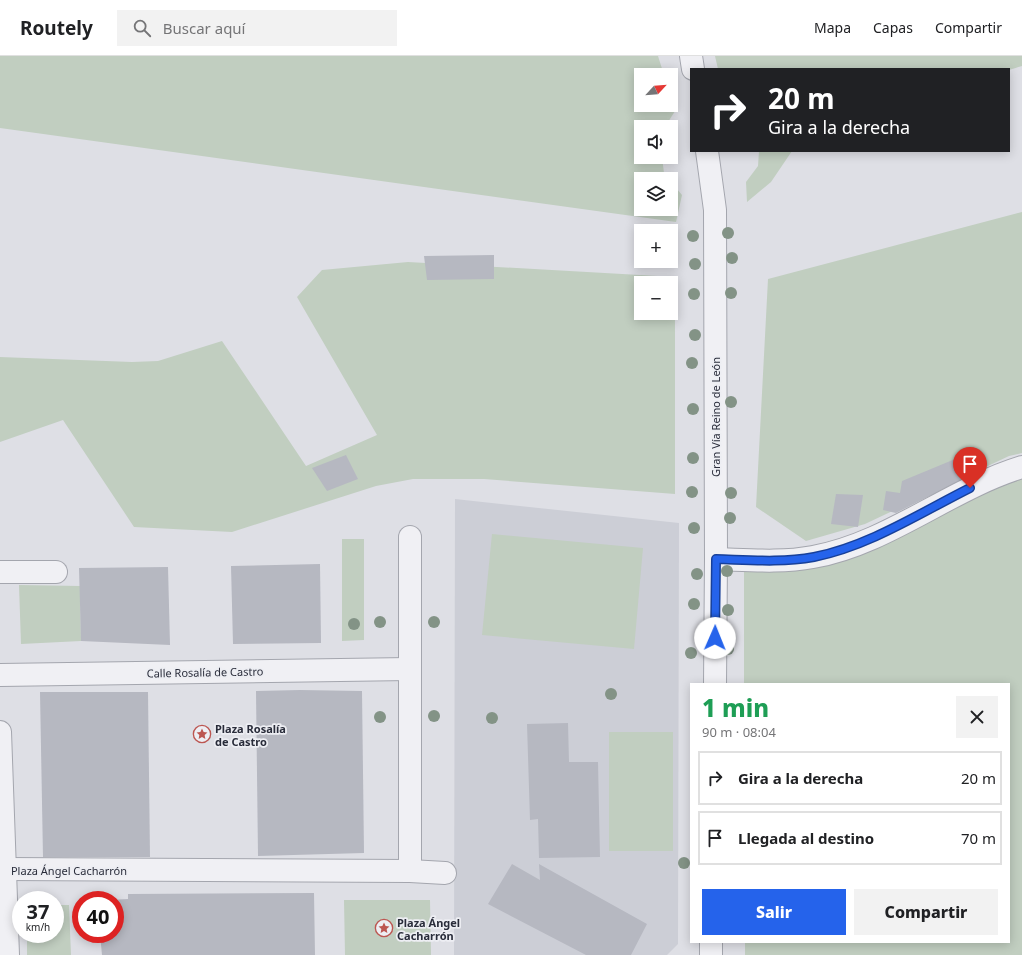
<!DOCTYPE html>
<html lang="es">
<meta charset="utf-8">
<style>
:root{--surface:#fff;--page:#f2f2f2;--text:#202124;--muted:#757577;--line:#e0e0e0;--accent:#2563eb}
body{margin:0;font-family:"Noto Sans",sans-serif;background:var(--page);color:var(--text);height:100vh;display:flex;flex-direction:column;font-size:15px;white-space:nowrap}
*{box-sizing:border-box;margin:0}
p{font-size:13px;color:var(--muted)}
.icon{flex:none;width:22px;height:22px;fill:none;stroke:currentColor;stroke-width:2;stroke-linecap:round;stroke-linejoin:round}
.map{position:relative;flex:1;overflow:hidden}
.sheet{position:absolute;left:690px;top:627px;width:320px;height:260px;display:flex;flex-direction:column;background:var(--surface);border-radius:0px;box-shadow:0 2px 10px #0003}
.sheet>*{flex:none}
.guide{position:absolute;left:690px;top:12px;width:320px;height:84px;border-radius:0px;box-shadow:0 2px 10px #0003;background:#202124;color:#fff;overflow:hidden}
.needle{width:26px;rotate:64deg}
.fabs{position:absolute;left:634px;top:12px;display:grid;gap:8px}
.fabs a{display:grid;place-items:center;width:44px;height:44px;border-radius:0px;background:var(--surface);box-shadow:0 2px 10px #0003;font-size:20px}
.speed{position:absolute;left:12px;top:835px;display:flex;gap:8px;font-size:20px;font-weight:700;text-align:center}
.speed>*{display:grid;place-content:center;width:52px;height:52px;border-radius:50%;background:var(--surface);box-shadow:0 2px 10px #0003;line-height:1}
.speed small{font-size:10px;font-weight:400}
.speed .limit{border:6px solid #d22;background:#fff;color:#111}
.pin{position:absolute;display:grid;place-items:center;width:34px;height:34px;color:#fff;margin:-41px -17px;border-radius:50% 50% 50% 0;rotate:-45deg;box-shadow:0 0 4px #0007}
.pin .icon{rotate:45deg}
.me{position:absolute;width:44px;margin:-22px;rotate:1deg;stroke-linejoin:round;filter:drop-shadow(0 0 3px #0008)}
.turn{display:flex;align-items:center;gap:14px;height:84px;padding:0 12px;font-size:18px}
.turn .icon{width:52px;height:52px;stroke-width:2.5}
.turn b{display:block;font-size:28px;line-height:34px}
.round{display:grid;place-items:center;flex:none;width:42px;height:42px;border-radius:0px;background:var(--page)}
.summary{display:flex;align-items:center;justify-content:space-between;height:68px;padding:0 12px}
h1{font-size:24px;font-weight:800;line-height:30px;color:#1e9e55}
.action{display:flex;gap:8px;margin-top:auto;padding:8px 12px}
.action a{flex:1;height:46px;border-radius:0px;background:var(--accent);color:#fff;font-size:16px;font-weight:800;line-height:46px;text-align:center}
.action a+a{background:var(--page);color:var(--text)}
ul{padding:0;list-style:none}
li{display:flex;align-items:center;gap:12px;height:54px;margin:0 8px 6px;padding:0 4px;border:2px solid var(--line);border-radius:0px}
li div{flex:1}
li b{display:block;font-size:15px}
li em{font-style:normal}
header{display:flex;align-items:center;gap:24px;box-sizing:border-box;height:56px;padding:0 20px;background:var(--surface);border-bottom:1px solid var(--line)}
header strong{font-size:19px}
nav{display:flex;gap:22px;margin-inline-start:auto;font-size:14px}
.search{width:280px;height:36px;background:var(--page);display:flex;align-items:center;gap:10px;box-sizing:border-box;padding:0 14px;border-radius:0px;color:var(--muted);font-size:15px}
.map>svg:first-child{display:block}
.built{fill:#ccced6}
.green{fill:#c1cec0;fill-rule:evenodd}
.building{fill:#b6b8c1}
.lines{fill:none;stroke-linecap:round;stroke-linejoin:round}
.minor-casing{stroke:#a4a6ae;stroke-width:24}
.minor{stroke:#f0f0f4;stroke-width:22}
.tree{fill:#839386}
.route-casing{stroke:#184099;stroke-width:10}
.route{stroke:#2563eb;stroke-width:7}
.labels{text-anchor:middle;dominant-baseline:central;stroke-width:3.5;stroke-linejoin:round;paint-order:stroke}
.street-label{font-size:11px;fill:#292c3a;stroke:#edeef3}
.poi-label{font-size:11px;font-weight:bold;fill:#292c3a;stroke:#edeef3;text-anchor:start}
</style>
<header>
<strong>Routely</strong>
<div class="search"><svg class="icon" aria-label="search" viewBox="0 0 24 24"><circle cx="10" cy="10" r="6"/><path d="M15 15l6 6"/></svg>Buscar aquí</div>
<nav><a>Mapa</a><a>Capas</a><a>Compartir</a></nav>
</header>
<div class="map">
<svg width="1022" height="899" viewBox="0 0 1022 899">
<rect width="100%" height="100%" fill="#dedfe5"/>
<!-- built -->
<polygon class="built" points="455,443 679,467 678,888 667,899 454,899"/>
<!-- green -->
<g class="green">
<polygon points="0,0 658,0 664,19 641,19 641,49 671,49 671,43 675,55 665,71 641,71 641,101 662,101 664,117 669,123 641,123 641,153 671,153 671,126 682,139 676,166 0,72"/>
<polygon points="715,0 1022,0 1022,10 1009,14 718,13"/>
<polygon points="759,95 792,95 771,126 747,146 746,126 758,110"/>
<polygon points="1022,156 1022,397 1009,400 865,468 806,485 756,451 768,223"/>
<path d="M408,206L675,221V438L484,423H413L376,430L232,476L134,471L63,364L0,386V301L132,306L158,305L222,285L306,410L377,379L297,241L322,214ZM641,227H671V257H641Z"/>
<polygon points="1022,419 1022,899 745,899 745,886 1009,886 1009,628 744,628 744,512 797,513"/>
<polygon points="492,478 643,492 634,593 482,579"/>
<polygon points="342,483 364,483 364,584 342,585"/>
<polygon points="19,529 80,530 81,585 21,588"/>
<rect x="609" y="676" width="64" height="119"/>
<polygon points="344,844 430,844 431,899 345,899"/>
<polygon points="55,849 69,849 71,899 27,899 27,878 55,878"/>
</g>
<!-- building -->
<g class="building">
<polygon points="494,199 494,223 427,224 424,200"/>
<polygon points="972,396 979,415 896,457 883,454 886,435 900,437 902,425"/>
<polygon points="346,399 358,423 327,435 312,412"/>
<polygon points="836,438 863,439 858,471 831,468"/>
<polygon points="320,508 321,587 233,588 231,510"/>
<polygon points="168,511 170,589 81,585 79,512"/>
<polygon points="300,634 362,635 364,797 258,800 256,635"/>
<polygon points="40,636 148,636 150,801 43,801"/>
<polygon points="568,667 569,706 598,706 600,801 539,802 538,763 530,764 527,668"/>
<polygon points="512,808 540,824 539,808 647,868 631,899 586,899 488,848"/>
<polygon points="314,837 315,899 102,899 100,878 115,878 115,844 110,844 128,843 128,838"/>
</g>
<g class="lines">
<defs>
<g id="minor">
<polyline points="691,0 693,13"/>
<polyline points="707,95 715,154 716,503 715,628"/>
<path d="M716,503C749,504 781,507 813,501C887,488 950,433 1022,411"/>
<polyline points="0,516 56,516"/>
<polyline points="0,619 409,613"/>
<polyline points="0,676 8,899"/>
<polyline points="5,813 410,815 445,817"/>
<polyline points="410,815 410,481"/>
<polyline points="711,899 711,886"/>
</g>
</defs>
<!-- minor casing -->
<use href="#minor" class="minor-casing"/>
<!-- minor -->
<use href="#minor" class="minor"/>
</g>
<!-- trees -->
<g class="tree">
<circle cx="728" cy="177" r="6"/>
<circle cx="693" cy="180" r="6"/>
<circle cx="732" cy="202" r="6"/>
<circle cx="695" cy="208" r="6"/>
<circle cx="731" cy="237" r="6"/>
<circle cx="694" cy="238" r="6"/>
<circle cx="695" cy="279" r="6"/>
<circle cx="692" cy="307" r="6"/>
<circle cx="731" cy="346" r="6"/>
<circle cx="693" cy="353" r="6"/>
<circle cx="693" cy="402" r="6"/>
<circle cx="692" cy="436" r="6"/>
<circle cx="731" cy="437" r="6"/>
<circle cx="730" cy="462" r="6"/>
<circle cx="694" cy="472" r="6"/>
<circle cx="727" cy="515" r="6"/>
<circle cx="697" cy="518" r="6"/>
<circle cx="694" cy="548" r="6"/>
<circle cx="728" cy="554" r="6"/>
<circle cx="380" cy="566" r="6"/>
<circle cx="434" cy="566" r="6"/>
<circle cx="354" cy="568" r="6"/>
<circle cx="728" cy="593" r="6"/>
<circle cx="691" cy="597" r="6"/>
<circle cx="611" cy="638" r="6"/>
<circle cx="434" cy="660" r="6"/>
<circle cx="380" cy="661" r="6"/>
<circle cx="492" cy="662" r="6"/>
<circle cx="684" cy="807" r="6"/>
</g>
<g class="lines">
<defs>
<path id="route" d="M715,582L716,503C749,504 781,507 814,501C869,490 920,457 970,432"/>
</defs>
<!-- route casing -->
<use href="#route" class="route-casing"/>
<!-- route -->
<use href="#route" class="route"/>
</g>
<!-- icons -->
<defs>
<symbol id="sight-ring" viewBox="-11 -11 22 22"><circle r="9.5" fill="#edeef3" stroke="#bc5651" stroke-width="1.5"/><path d="M0-6L1.8-2.2L6-1.7L2.9 1.2L3.7 5.4L0 3.3L-3.7 5.4L-2.9 1.2L-6-1.7L-1.8-2.2Z" fill="#bc5651"/></symbol>
</defs>
<g fill-rule="evenodd">
<use href="#sight-ring" x="192" y="668" width="20" height="20"/>
<use href="#sight-ring" x="374" y="862" width="20" height="20"/>
</g>
<g class="labels">
<!-- street labels -->
<g class="street-label">
<text transform="translate(715 361) rotate(-90)">Gran Vía Reino de León</text>
<text transform="translate(205 616) rotate(-1)">Calle Rosalía de Castro</text>
<text x="69" y="814">Plaza Ángel Cacharrón</text>
</g>
<!-- poi labels -->
<g class="poi-label">
<text x="215" y="672">Plaza Rosalía<tspan x="215" dy="13">de Castro</tspan></text>
<text x="397" y="866">Plaza Ángel<tspan x="397" dy="13">Cacharrón</tspan></text>
</g>
</g>
</svg>
<div class="fabs">
<a><svg class="needle" viewBox="-14 -14 28 28"><path d="M0-13l5 13h-10z" fill="#e53935"/><path d="M0 13l5-13h-10z" fill="#757577"/></svg></a>
<a><svg class="icon" aria-label="sound" viewBox="0 0 24 24"><path d="M4 9h4l5-4v14l-5-4H4zM17 9q2 3 0 6"/></svg></a>
<a><svg class="icon" aria-label="layers" viewBox="0 0 24 24"><path d="M12 4l9 5-9 5-9-5zM3 14l9 5 9-5"/></svg></a>
<a>+</a>
<a>−</a>
</div>
<div class="speed"><div>37<small>km/h</small></div><div class="limit">40</div></div>
<div class="pin" style="left:970px;top:432px;background:#d93025"><svg class="icon" aria-label="arrive" viewBox="0 0 24 24"><path d="M6 21V4h12l-3 4 3 4H6"/></svg></div>
<svg class="me" style="left:715px;top:582px" viewBox="-20 -20 40 40"><circle r="19" fill="#fff"/><path d="M0-13L10 11 0 6-10 11z" fill="#2563eb"/></svg>
<div class="guide">
<div class="turn"><svg class="icon" aria-label="right" viewBox="0 0 24 24"><path d="M7 20v-9h11M14 6l5 5-5 5"/></svg><div><b>20 m</b>Gira a la derecha</div></div>
</div>
<section class="sheet">
<div class="summary"><div><h1>1 min</h1><p>90 m · 08:04</p></div><a class="round"><svg class="icon" aria-label="close" viewBox="0 0 24 24"><path d="M6 6l12 12M18 6L6 18"/></svg></a></div>
<ul>
<li><svg class="icon" aria-label="right" viewBox="0 0 24 24"><path d="M7 20v-9h11M14 6l5 5-5 5"/></svg><div><b>Gira a la derecha</b></div><em>20 m</em></li>
<li><svg class="icon" aria-label="arrive" viewBox="0 0 24 24"><path d="M6 21V4h12l-3 4 3 4H6"/></svg><div><b>Llegada al destino</b></div><em>70 m</em></li>
</ul>
<div class="action"><a>Salir</a><a>Compartir</a></div>
</section>
</div>
